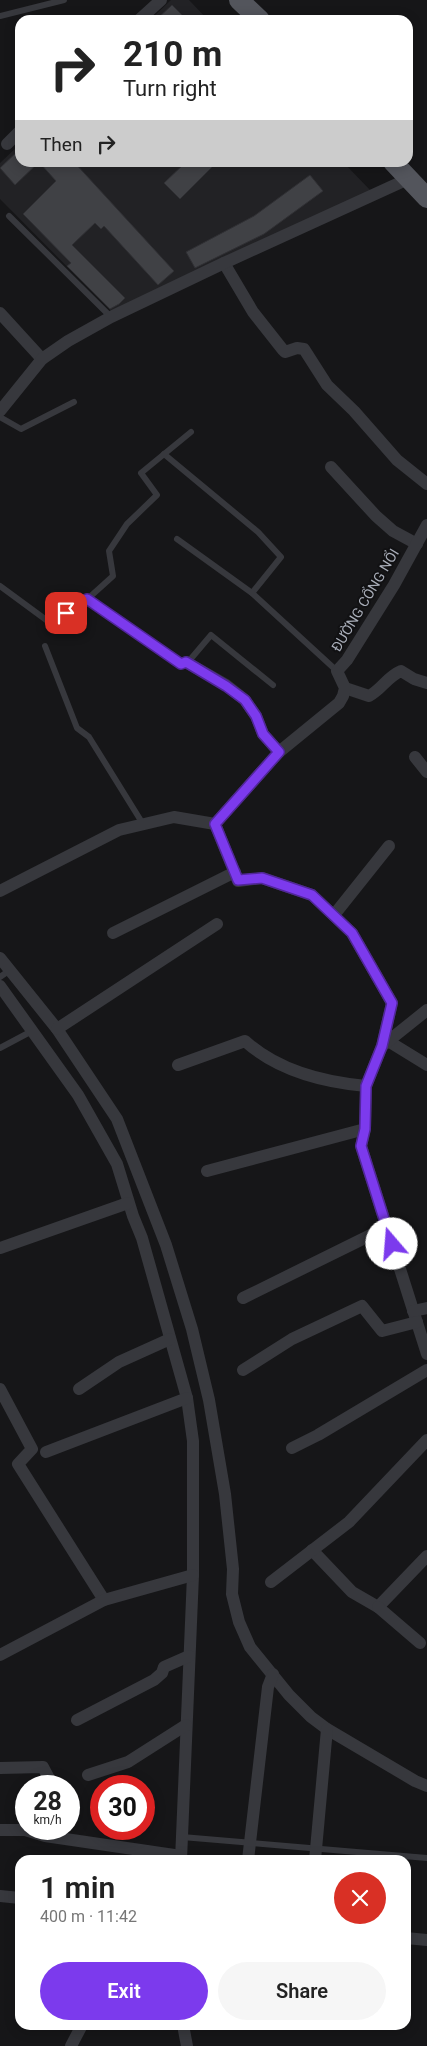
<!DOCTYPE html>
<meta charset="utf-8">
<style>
:root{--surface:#fff;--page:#f6f6f6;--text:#222;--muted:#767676;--accent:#7c3aed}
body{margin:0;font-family:Roboto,sans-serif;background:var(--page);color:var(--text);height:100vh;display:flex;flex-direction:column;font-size:19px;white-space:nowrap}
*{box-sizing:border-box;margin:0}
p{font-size:16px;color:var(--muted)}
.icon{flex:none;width:28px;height:28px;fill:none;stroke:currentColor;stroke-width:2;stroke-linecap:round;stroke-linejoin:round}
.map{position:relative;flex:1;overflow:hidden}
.side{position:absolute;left:15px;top:1855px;width:396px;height:175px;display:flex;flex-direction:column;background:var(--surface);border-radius:15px;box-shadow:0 2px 12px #0003}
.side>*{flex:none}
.top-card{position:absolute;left:15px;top:15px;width:398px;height:152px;border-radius:15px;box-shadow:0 2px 12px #0003;background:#fff;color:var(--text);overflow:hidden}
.speed{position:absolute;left:15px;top:1775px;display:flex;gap:10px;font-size:25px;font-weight:700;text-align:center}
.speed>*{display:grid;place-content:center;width:65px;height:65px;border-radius:50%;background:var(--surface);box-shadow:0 2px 12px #0003;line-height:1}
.speed small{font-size:12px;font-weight:400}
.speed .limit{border:8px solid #d22;background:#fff;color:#111}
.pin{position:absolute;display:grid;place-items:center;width:42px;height:42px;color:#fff;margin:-21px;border-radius:10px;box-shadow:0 2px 8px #0006}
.me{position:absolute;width:55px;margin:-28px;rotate:342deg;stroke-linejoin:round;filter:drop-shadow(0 0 4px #0008)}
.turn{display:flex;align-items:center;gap:18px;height:105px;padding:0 25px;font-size:22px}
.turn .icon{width:65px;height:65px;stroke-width:2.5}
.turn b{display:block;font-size:35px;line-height:42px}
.then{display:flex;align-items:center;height:48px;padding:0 25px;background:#0003;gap:10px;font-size:19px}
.round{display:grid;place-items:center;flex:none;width:52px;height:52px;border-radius:26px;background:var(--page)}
.overview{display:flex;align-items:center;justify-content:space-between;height:85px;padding:0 25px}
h1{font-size:30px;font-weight:600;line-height:38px}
.primary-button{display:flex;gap:10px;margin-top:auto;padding:10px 25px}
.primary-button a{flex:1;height:58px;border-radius:30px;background:var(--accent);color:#fff;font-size:20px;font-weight:600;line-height:58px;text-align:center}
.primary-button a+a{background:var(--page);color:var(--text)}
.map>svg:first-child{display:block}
.built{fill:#222225}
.building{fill:#404145;stroke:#303034}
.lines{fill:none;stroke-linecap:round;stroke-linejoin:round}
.service{stroke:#37383d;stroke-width:6}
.minor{stroke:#37383d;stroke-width:12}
.primary{stroke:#53555c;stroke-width:20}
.route-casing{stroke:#51269a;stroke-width:12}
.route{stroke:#7c3aed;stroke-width:9}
.labels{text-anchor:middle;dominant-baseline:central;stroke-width:4;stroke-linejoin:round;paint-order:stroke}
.street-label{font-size:14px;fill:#a8adb8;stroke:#111113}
</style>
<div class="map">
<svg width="427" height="2046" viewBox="0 0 427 2046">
<rect width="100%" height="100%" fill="#161618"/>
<!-- built -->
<g class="built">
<polygon points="171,0 189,0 208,20 150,20"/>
<polygon points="20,144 20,162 344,163 371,191 112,312 0,199 0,163"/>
</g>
<!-- building -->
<g class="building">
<polygon points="172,5 187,20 156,20"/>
<polygon points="20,149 20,162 39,162 15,185 0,168"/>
<polygon points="39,162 74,162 174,271 158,285 104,226 101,229 95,223 72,245 125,298 119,304 110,309 67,266 71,263 23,214 56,181"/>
<polygon points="186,162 217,162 180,199 164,183"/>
<polygon points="310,175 323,191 264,234 195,268 186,252 254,216"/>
</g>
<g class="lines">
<!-- service -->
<g class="service">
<polyline points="0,16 64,0"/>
<polyline points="9,216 111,317"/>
<polyline points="0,417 21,429 74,402"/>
<polyline points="164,454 258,532 281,557 252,593"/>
<polyline points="177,539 252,593 337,671"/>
<polyline points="0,586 49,622 82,604 113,576 109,551 127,524 157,495 141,473 191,432"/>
<polyline points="87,599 181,663 189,661 211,635 273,685"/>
<polyline points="45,646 77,728 89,737 143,824"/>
<polyline points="0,977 10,970"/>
<polyline points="0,1048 32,1031"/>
<polyline points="182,1837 427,1858"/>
</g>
<!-- minor -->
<g class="minor">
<polyline points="139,20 161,0"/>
<polyline points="7,144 20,131"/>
<polyline points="224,263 253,312 283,350 285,352 297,348 304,349 327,385 354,411 397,460 427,484"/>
<polyline points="0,313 42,359"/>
<polyline points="0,411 42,359 68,341 111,317 224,263 408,179"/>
<polyline points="331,467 376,516 393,531 417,544"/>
<polyline points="186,662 226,685 245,700 256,716 263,734 279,752"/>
<path d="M345,688L369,696C382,689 387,677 401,671L414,679L427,683"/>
<polyline points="415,757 427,772"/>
<polyline points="215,824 238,881 262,878 312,895 352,933 392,1003 382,1046 366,1086 365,1129 361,1146 427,1354"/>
<polyline points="0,891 119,830 174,817 215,824 279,752 339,703 343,696 345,688 337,671 347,660 394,585 427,525"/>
<polyline points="334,915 389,846"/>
<polyline points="113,933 235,872"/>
<polyline points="0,958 57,1029 117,1119 166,1245 192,1329 209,1400 225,1494 233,1569 232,1594 239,1622 250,1647 289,1695 311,1717 327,1729 415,1781 427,1786"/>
<polyline points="0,986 78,1095 117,1164 133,1216 142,1238 187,1398 193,1441 193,1575 181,1860"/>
<polyline points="57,1029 217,924"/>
<polyline points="388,1041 427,1065"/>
<polyline points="382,1046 427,1010"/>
<path d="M178,1065L245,1041C278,1071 322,1082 366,1086"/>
<polyline points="207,1171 365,1129"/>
<polyline points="0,1248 128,1203"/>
<polyline points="243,1298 387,1227"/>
<polyline points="413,1311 427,1308"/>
<polyline points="243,1370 292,1339 362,1306 382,1331 417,1322"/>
<polyline points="0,1389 32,1449 18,1464 104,1600"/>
<polyline points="79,1389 119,1362 170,1339"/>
<polyline points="292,1448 318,1435 427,1370"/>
<polyline points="46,1452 187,1398"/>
<polyline points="312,1550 352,1592 378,1607 427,1556"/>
<polyline points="271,1582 349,1522 427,1440"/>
<polyline points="378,1607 420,1643"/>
<polyline points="0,1655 104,1600 193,1575"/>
<polyline points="77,1720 154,1680 162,1673 164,1667 189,1656"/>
<polyline points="0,1768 43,1767 53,1786"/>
<polyline points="88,1775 128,1762 186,1725"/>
<polyline points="0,1830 25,1830 45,1836 181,1856"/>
<polyline points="248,1860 268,1687 273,1674"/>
<polyline points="315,1860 327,1729"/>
<polyline points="0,1896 20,1898"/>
<polyline points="406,1938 427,1940"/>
<polyline points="183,2025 187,2046"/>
<polyline points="71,2046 82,2025"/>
</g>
<!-- primary -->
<g class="primary">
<polyline points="239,0 260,20"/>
<polyline points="393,162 427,198"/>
</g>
</g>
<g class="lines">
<defs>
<polyline id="route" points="66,613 87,599 181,664 186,662 226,686 245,700 256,716 263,734 279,752 215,824 238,880 262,878 312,895 352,933 392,1003 382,1046 366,1086 365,1129 361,1146 392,1244"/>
</defs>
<!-- route casing -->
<use href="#route" class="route-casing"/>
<!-- route -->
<use href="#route" class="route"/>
</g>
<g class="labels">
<!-- street labels -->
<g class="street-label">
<text transform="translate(365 600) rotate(-59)">ĐƯỜNG CỔNG NỔI</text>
</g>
</g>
</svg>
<div class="speed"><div>28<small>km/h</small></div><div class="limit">30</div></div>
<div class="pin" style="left:66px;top:613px;background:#d93025"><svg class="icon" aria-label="arrive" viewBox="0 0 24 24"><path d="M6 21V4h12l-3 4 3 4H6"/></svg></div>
<svg class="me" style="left:392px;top:1244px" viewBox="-20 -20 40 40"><circle r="19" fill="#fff"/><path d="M0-13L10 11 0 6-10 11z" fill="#7c3aed"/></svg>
<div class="top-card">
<div class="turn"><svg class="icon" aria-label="right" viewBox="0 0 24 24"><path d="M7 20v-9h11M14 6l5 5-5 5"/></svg><div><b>210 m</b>Turn right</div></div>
<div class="then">Then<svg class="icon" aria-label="right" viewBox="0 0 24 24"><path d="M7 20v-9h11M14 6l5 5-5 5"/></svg></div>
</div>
<section class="side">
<div class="overview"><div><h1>1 min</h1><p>400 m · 11:42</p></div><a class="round" style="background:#d93025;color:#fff"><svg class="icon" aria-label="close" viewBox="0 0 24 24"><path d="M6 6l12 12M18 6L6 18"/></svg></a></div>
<div class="primary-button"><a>Exit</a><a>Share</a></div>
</section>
</div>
